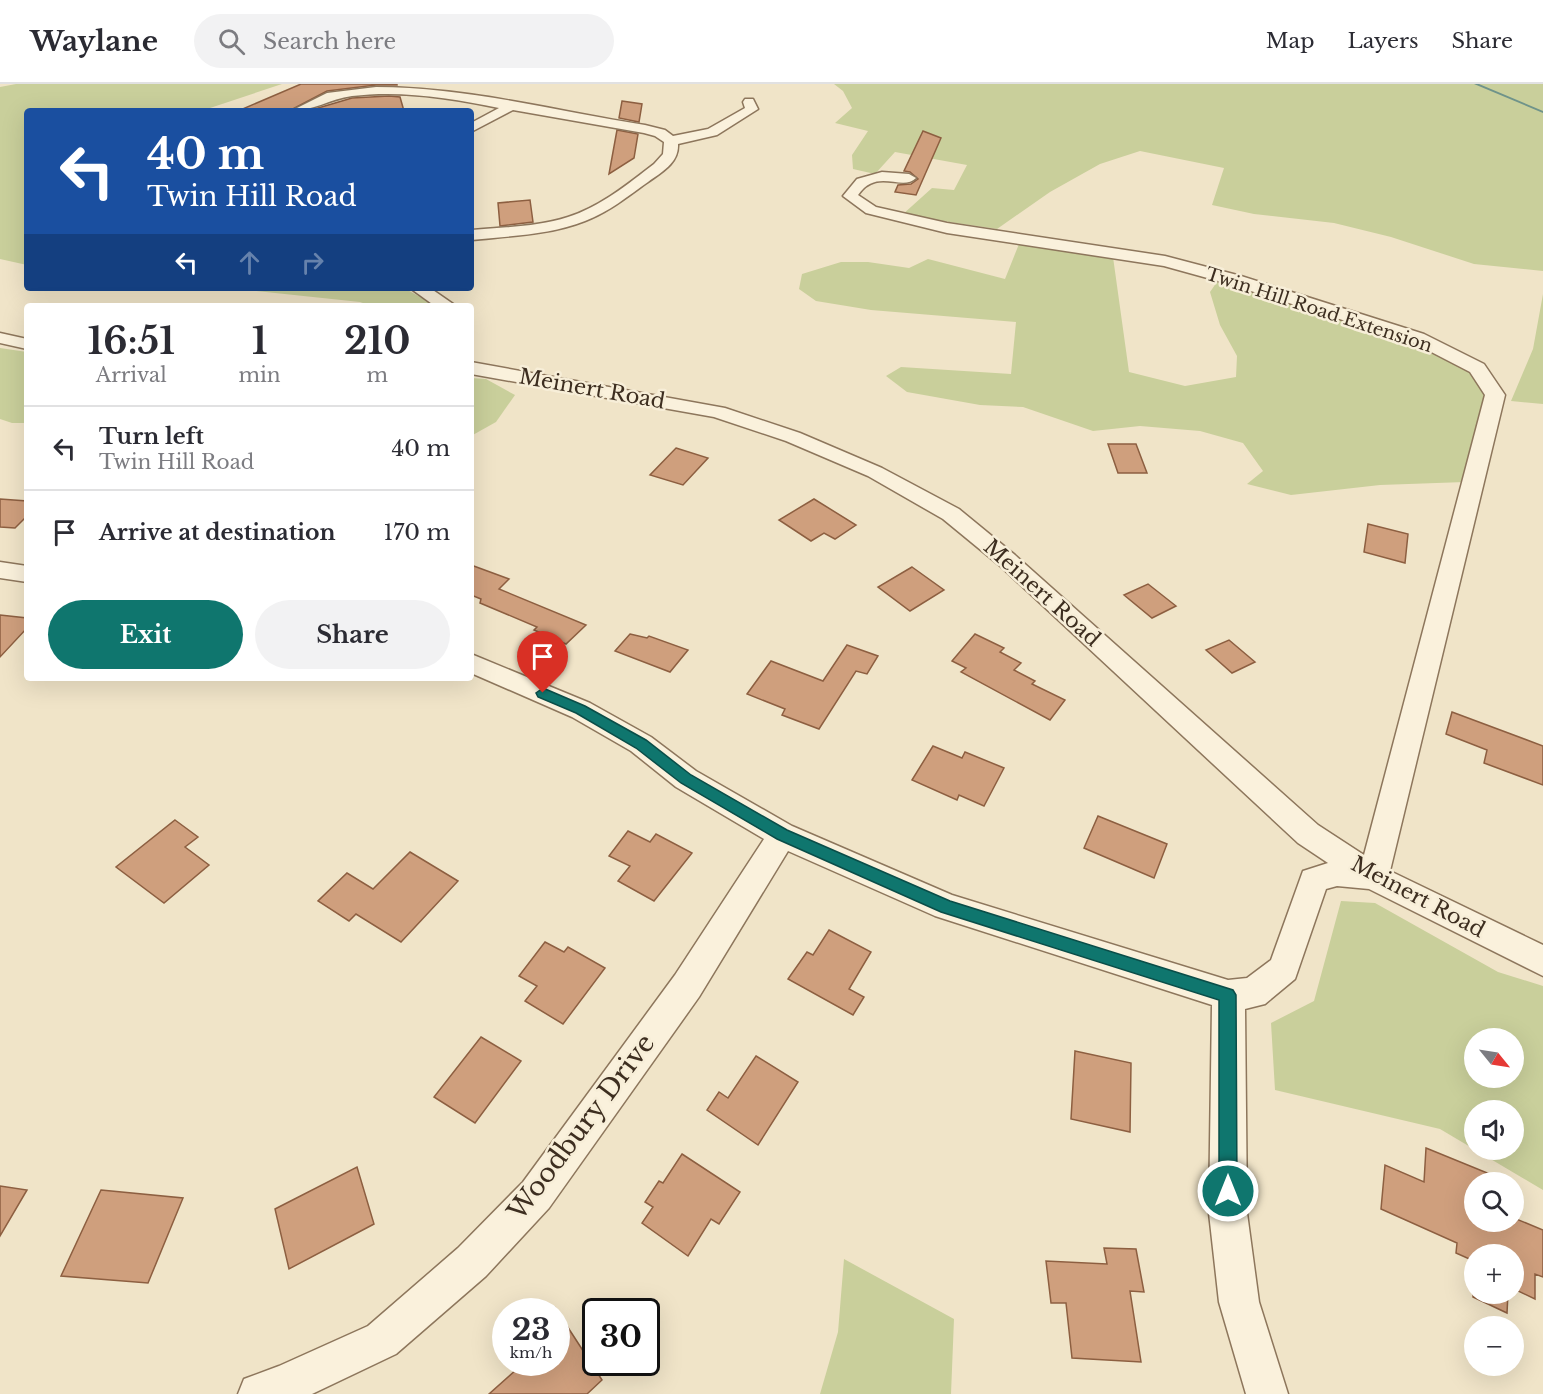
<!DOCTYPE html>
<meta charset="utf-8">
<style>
:root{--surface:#fff;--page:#f2f2f3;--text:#2b2b33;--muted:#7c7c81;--line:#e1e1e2;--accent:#0f766e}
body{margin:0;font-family:"Libre Baskerville",serif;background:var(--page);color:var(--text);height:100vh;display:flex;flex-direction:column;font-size:22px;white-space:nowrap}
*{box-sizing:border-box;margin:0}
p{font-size:20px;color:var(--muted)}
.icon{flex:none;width:33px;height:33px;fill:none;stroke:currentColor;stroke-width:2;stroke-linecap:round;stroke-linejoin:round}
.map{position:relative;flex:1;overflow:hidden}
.panel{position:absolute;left:24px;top:219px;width:450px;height:378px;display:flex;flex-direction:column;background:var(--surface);border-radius:6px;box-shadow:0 6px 24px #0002}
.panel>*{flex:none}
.guide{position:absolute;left:24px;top:24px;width:450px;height:183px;border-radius:6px;box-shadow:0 6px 24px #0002;background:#1a4fa0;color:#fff;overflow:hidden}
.needle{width:39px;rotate:120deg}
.fabs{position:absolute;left:1464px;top:944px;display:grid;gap:12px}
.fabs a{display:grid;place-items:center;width:60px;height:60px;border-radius:50%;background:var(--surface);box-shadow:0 6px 24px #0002;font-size:30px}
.speed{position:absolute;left:492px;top:1214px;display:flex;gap:12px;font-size:30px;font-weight:700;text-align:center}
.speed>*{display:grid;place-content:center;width:78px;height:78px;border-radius:50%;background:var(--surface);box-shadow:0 6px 24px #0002;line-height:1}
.speed small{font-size:15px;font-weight:400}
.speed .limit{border:3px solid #111;border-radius:9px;background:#fff;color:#111}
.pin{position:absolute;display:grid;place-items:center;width:51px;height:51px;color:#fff;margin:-62px -26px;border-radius:50% 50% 50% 0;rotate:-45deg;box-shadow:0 0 6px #0007}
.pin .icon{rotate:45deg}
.me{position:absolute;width:66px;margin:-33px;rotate:0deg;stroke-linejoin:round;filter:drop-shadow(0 0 4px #0008)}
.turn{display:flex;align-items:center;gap:21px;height:126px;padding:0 24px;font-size:27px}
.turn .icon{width:78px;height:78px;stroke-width:2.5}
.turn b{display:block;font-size:42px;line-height:51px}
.lanes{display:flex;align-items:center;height:57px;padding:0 24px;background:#0003;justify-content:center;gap:30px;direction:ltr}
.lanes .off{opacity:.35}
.eta{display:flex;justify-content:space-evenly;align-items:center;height:102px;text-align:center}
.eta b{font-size:36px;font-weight:700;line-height:42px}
.action{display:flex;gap:12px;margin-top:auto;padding:12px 24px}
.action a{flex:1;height:69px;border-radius:36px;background:var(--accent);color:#fff;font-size:24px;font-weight:700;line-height:69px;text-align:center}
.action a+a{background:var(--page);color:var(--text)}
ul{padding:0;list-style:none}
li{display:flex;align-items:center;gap:18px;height:84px;padding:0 24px;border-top:2px solid var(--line)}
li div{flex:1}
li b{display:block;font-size:22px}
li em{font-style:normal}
header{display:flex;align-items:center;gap:36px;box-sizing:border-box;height:84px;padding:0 30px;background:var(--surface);border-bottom:2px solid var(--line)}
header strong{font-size:28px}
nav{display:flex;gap:33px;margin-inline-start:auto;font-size:21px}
.search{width:420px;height:54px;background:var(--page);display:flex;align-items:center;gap:15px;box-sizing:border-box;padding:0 21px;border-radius:33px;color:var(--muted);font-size:22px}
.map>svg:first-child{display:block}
.green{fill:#c9cf9b;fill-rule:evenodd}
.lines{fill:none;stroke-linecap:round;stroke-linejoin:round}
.stream{fill:#6f938a;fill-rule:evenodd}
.building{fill:#cf9f7d;stroke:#8d5f41;stroke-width:1.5}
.minor-casing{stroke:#8d765c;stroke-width:3}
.minor{fill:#faf1dc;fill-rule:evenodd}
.route{fill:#0f766e;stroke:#0a4d48;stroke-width:1.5}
.labels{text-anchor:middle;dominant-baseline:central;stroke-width:5;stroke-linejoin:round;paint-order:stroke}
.far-street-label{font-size:18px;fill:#3d2e20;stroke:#f7eed8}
.street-label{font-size:21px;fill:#3d2e20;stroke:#f7eed8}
.near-street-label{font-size:26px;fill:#3d2e20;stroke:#f7eed8}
</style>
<header>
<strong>Waylane</strong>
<div class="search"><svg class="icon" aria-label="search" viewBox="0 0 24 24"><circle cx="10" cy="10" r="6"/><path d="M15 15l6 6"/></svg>Search here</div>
<nav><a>Map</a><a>Layers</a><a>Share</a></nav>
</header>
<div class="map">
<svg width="1543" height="1310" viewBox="0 0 1543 1310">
<rect width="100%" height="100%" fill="#f0e4c8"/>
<!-- green -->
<g class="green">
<polygon points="16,0 282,0 201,27 27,27 27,181 0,175 0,3"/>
<polygon points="834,0 1543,0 1543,187 1474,180 1391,153 1334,139 1254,130 1212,121 1224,84 1140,67 1100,80 1050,108 997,145 902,131 932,104 954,106 967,81 895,68 875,90 853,85 852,71 868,47 835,39 852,24 843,7"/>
<polygon points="1019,160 1113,173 1129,288 1185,302 1236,293 1237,272 1220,241 1210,208 1219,195 1419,260 1474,287 1487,311 1465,398 1380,401 1291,411 1247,400 1263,387 1243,359 1200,347 1140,342 1093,347 1023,323 980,321 907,308 886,292 901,283 1011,290 1016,238 871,226 816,217 799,205 802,190 841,178 868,178 909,184 928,175 1005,195"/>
<polygon points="165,204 404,204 436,222 371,222 360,218 227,204"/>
<polygon points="1543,210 1543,320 1511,317 1533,265"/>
<polygon points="0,264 27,268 27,339 12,339 0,335"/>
<polygon points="471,294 486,295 515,311 496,338 471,352"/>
<path d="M1341,817L1375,819L1498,888L1543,902V1106L1440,1045L1275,1006L1271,939L1314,917ZM1474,954H1514V993H1474ZM1474,1026H1514V1065H1474Z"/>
<polygon points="844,1175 954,1235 951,1310 820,1310 838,1248"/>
</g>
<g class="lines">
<!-- stream -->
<polygon class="stream" points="1474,0 1479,0 1543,27 1543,29"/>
</g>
<!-- building -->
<g class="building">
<polygon points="301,0 397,0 397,1 376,1 327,7 289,27 238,27"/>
<polygon points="389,12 400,13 404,27 308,27 352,14"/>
<polygon points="622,17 642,20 639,38 619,34"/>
<polygon points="617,46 638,50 634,74 609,90"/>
<polygon points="923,47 941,54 916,111 895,108 898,101 911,100 918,95 910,88 904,87"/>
<polygon points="530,116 533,138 500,142 498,119"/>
<polygon points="1108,360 1136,360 1147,389 1118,389"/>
<polygon points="676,364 708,374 683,401 650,391"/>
<polygon points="0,415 27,417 27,432 15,444 0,443"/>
<polygon points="814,415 856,441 835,455 824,449 811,457 779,436"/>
<polygon points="1368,440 1408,450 1405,479 1364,468"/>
<polygon points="471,481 509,495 499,505 586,541 566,560 534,546 537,543 480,519 481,515 471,511"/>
<polygon points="912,483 944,506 910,527 878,503"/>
<polygon points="1148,500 1176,522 1152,534 1124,511"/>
<polygon points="0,531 27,534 27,544 0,573"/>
<polygon points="630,550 647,554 649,552 688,566 670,588 615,567"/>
<polygon points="975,550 1004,564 1000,568 1021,579 1014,586 1035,597 1032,600 1065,616 1050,636 961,588 966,584 952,577"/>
<polygon points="1229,556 1255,578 1232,589 1206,566"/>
<polygon points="847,561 878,572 867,590 856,587 819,645 782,631 785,625 747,610 771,577 823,597"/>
<polygon points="1452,628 1543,662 1543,701 1484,679 1487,666 1446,650"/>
<polygon points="933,662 962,674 965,668 1004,684 984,722 959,711 957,716 912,696"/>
<polygon points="1098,732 1167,760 1154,794 1084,764"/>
<polygon points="175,736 198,753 185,763 209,781 164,819 116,783"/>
<polygon points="628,747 650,758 656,750 692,769 654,817 618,797 630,782 609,772"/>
<polygon points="410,768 458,797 401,858 356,830 349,837 318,817 347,789 373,805"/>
<polygon points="829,846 871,868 849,905 864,913 853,931 788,895 807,868 813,871"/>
<polygon points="545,858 564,868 568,863 605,884 563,940 525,917 537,902 519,892"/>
<polygon points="481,953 521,977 475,1039 434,1013"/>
<polygon points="1075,967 1131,979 1130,1048 1071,1035"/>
<polygon points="756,972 798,998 758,1061 707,1026 719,1008 728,1014"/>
<polygon points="1426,1064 1502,1095 1502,1098 1474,1098 1474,1137 1514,1137 1514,1134 1543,1146 1543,1193 1535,1190 1535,1215 1514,1205 1514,1170 1474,1170 1474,1209 1508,1209 1507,1229 1473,1213 1474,1177 1456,1169 1457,1159 1381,1125 1385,1081 1424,1098"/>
<polygon points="682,1070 740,1108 719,1140 711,1135 688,1172 642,1139 653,1123 645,1118 659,1097 663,1099"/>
<polygon points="357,1083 374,1140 289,1185 275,1125"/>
<polygon points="0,1102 27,1106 0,1152"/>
<polygon points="101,1106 183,1114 148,1199 61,1192"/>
<polygon points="1104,1164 1136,1165 1144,1208 1130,1207 1141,1278 1072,1274 1066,1219 1051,1219 1046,1177 1107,1180"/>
<polygon points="556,1225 602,1296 587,1310 489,1310 525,1278 556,1278"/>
</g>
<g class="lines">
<defs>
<g id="minor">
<path d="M376,3C466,3 556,27 645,41L665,46L673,52L708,45L745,24L743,18L745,15H753L758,25L717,51L678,60C679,79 662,88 648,98C628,112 609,128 585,137C550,151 509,152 471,156V146C503,143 537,143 568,133C600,123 628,100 654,80L663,70L664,58L655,52L644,49L513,26L471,48V39L499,24C451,14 401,6 352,12C330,15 313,27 291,27L327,9Z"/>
<path d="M882,88L909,90L916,94C902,108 877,83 858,111L876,123L947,139L1165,172L1241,192L1424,250L1484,280L1505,311L1390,787L1543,861V892L1369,805L1337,802L1326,805L1295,895L1265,920L1245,925L1247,1129L1259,1218L1288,1310H1246L1219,1218L1209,1129L1212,921L935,832L788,767L699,913L549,1124L486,1192L396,1270L312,1310H238L244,1295L279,1282L368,1242L458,1164L523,1098L675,891L764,755L676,703L631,667L572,633L471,589V570L590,619L651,653L696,687L792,742L952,811L1228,896L1247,894L1271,876L1303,787L1328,779L1298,759L999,481L943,435L868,392L786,357L714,333L471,290V278L725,324L800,349L882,384L959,425L1015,471L1318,741L1364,771L1485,311L1470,288L1412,258L1229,200L1164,182L947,149L866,129L843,112L857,95Z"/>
<polygon points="410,204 430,204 456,222 435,222"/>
<polygon points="0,249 27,255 27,265 0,259"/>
<polygon points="0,478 27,482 27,498 0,494"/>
</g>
</defs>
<!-- minor casing -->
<use href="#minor" class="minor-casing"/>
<!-- minor -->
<use href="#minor" class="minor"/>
</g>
<!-- route -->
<polygon class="route" points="543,604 585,622 646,656 691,691 787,746 950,817 1233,906 1236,911 1237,1107 1235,1114 1228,1117 1221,1114 1219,1107 1219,916 941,828 777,755 681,699 636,664 576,629 538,613 536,609"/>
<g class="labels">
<!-- far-street labels -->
<g class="far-street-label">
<text transform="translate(1319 226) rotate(18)">Twin Hill Road Extension</text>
</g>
<!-- street labels -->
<g class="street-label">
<text transform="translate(592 305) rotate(10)">Meinert Road</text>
<text transform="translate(1042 509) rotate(42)">Meinert Road</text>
<text transform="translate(1418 813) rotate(28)">Meinert Road</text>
</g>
<!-- near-street labels -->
<g class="near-street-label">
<text transform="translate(581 1043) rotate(-53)">Woodbury Drive</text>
</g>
</g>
</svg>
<div class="fabs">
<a><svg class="needle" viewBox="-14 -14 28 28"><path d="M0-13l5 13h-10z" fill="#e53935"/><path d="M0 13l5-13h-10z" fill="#7c7c81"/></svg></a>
<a><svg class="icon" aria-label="sound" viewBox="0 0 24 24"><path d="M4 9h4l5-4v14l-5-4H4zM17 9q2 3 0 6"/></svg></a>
<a><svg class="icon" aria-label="search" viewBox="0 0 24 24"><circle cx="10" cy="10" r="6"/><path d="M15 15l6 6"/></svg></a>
<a>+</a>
<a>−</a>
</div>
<div class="speed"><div>23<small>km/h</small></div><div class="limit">30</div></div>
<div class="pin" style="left:543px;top:609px;background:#d93025"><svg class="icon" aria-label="arrive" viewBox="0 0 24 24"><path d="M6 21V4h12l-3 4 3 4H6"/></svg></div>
<svg class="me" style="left:1228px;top:1107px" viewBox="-20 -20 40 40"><circle r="17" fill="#0f766e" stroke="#fff" stroke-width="3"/><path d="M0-11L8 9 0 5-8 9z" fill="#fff"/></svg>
<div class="guide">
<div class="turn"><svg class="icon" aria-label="left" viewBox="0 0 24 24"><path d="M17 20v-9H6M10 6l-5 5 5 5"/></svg><div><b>40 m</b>Twin Hill Road</div></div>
<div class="lanes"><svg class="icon" aria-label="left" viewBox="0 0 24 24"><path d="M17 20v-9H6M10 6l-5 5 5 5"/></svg><svg class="icon off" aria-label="ahead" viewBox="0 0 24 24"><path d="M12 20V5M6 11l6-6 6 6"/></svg><svg class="icon off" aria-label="right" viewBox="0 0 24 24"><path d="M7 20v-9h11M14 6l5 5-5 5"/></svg></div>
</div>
<section class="panel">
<div class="eta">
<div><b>16:51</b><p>Arrival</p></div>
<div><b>1</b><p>min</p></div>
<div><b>210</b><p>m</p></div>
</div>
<ul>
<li><svg class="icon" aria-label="left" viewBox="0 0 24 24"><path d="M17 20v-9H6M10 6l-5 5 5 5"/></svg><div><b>Turn left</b><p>Twin Hill Road</p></div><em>40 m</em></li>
<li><svg class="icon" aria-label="arrive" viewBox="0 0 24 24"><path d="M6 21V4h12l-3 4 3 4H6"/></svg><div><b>Arrive at destination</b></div><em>170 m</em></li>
</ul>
<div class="action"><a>Exit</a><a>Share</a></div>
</section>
</div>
